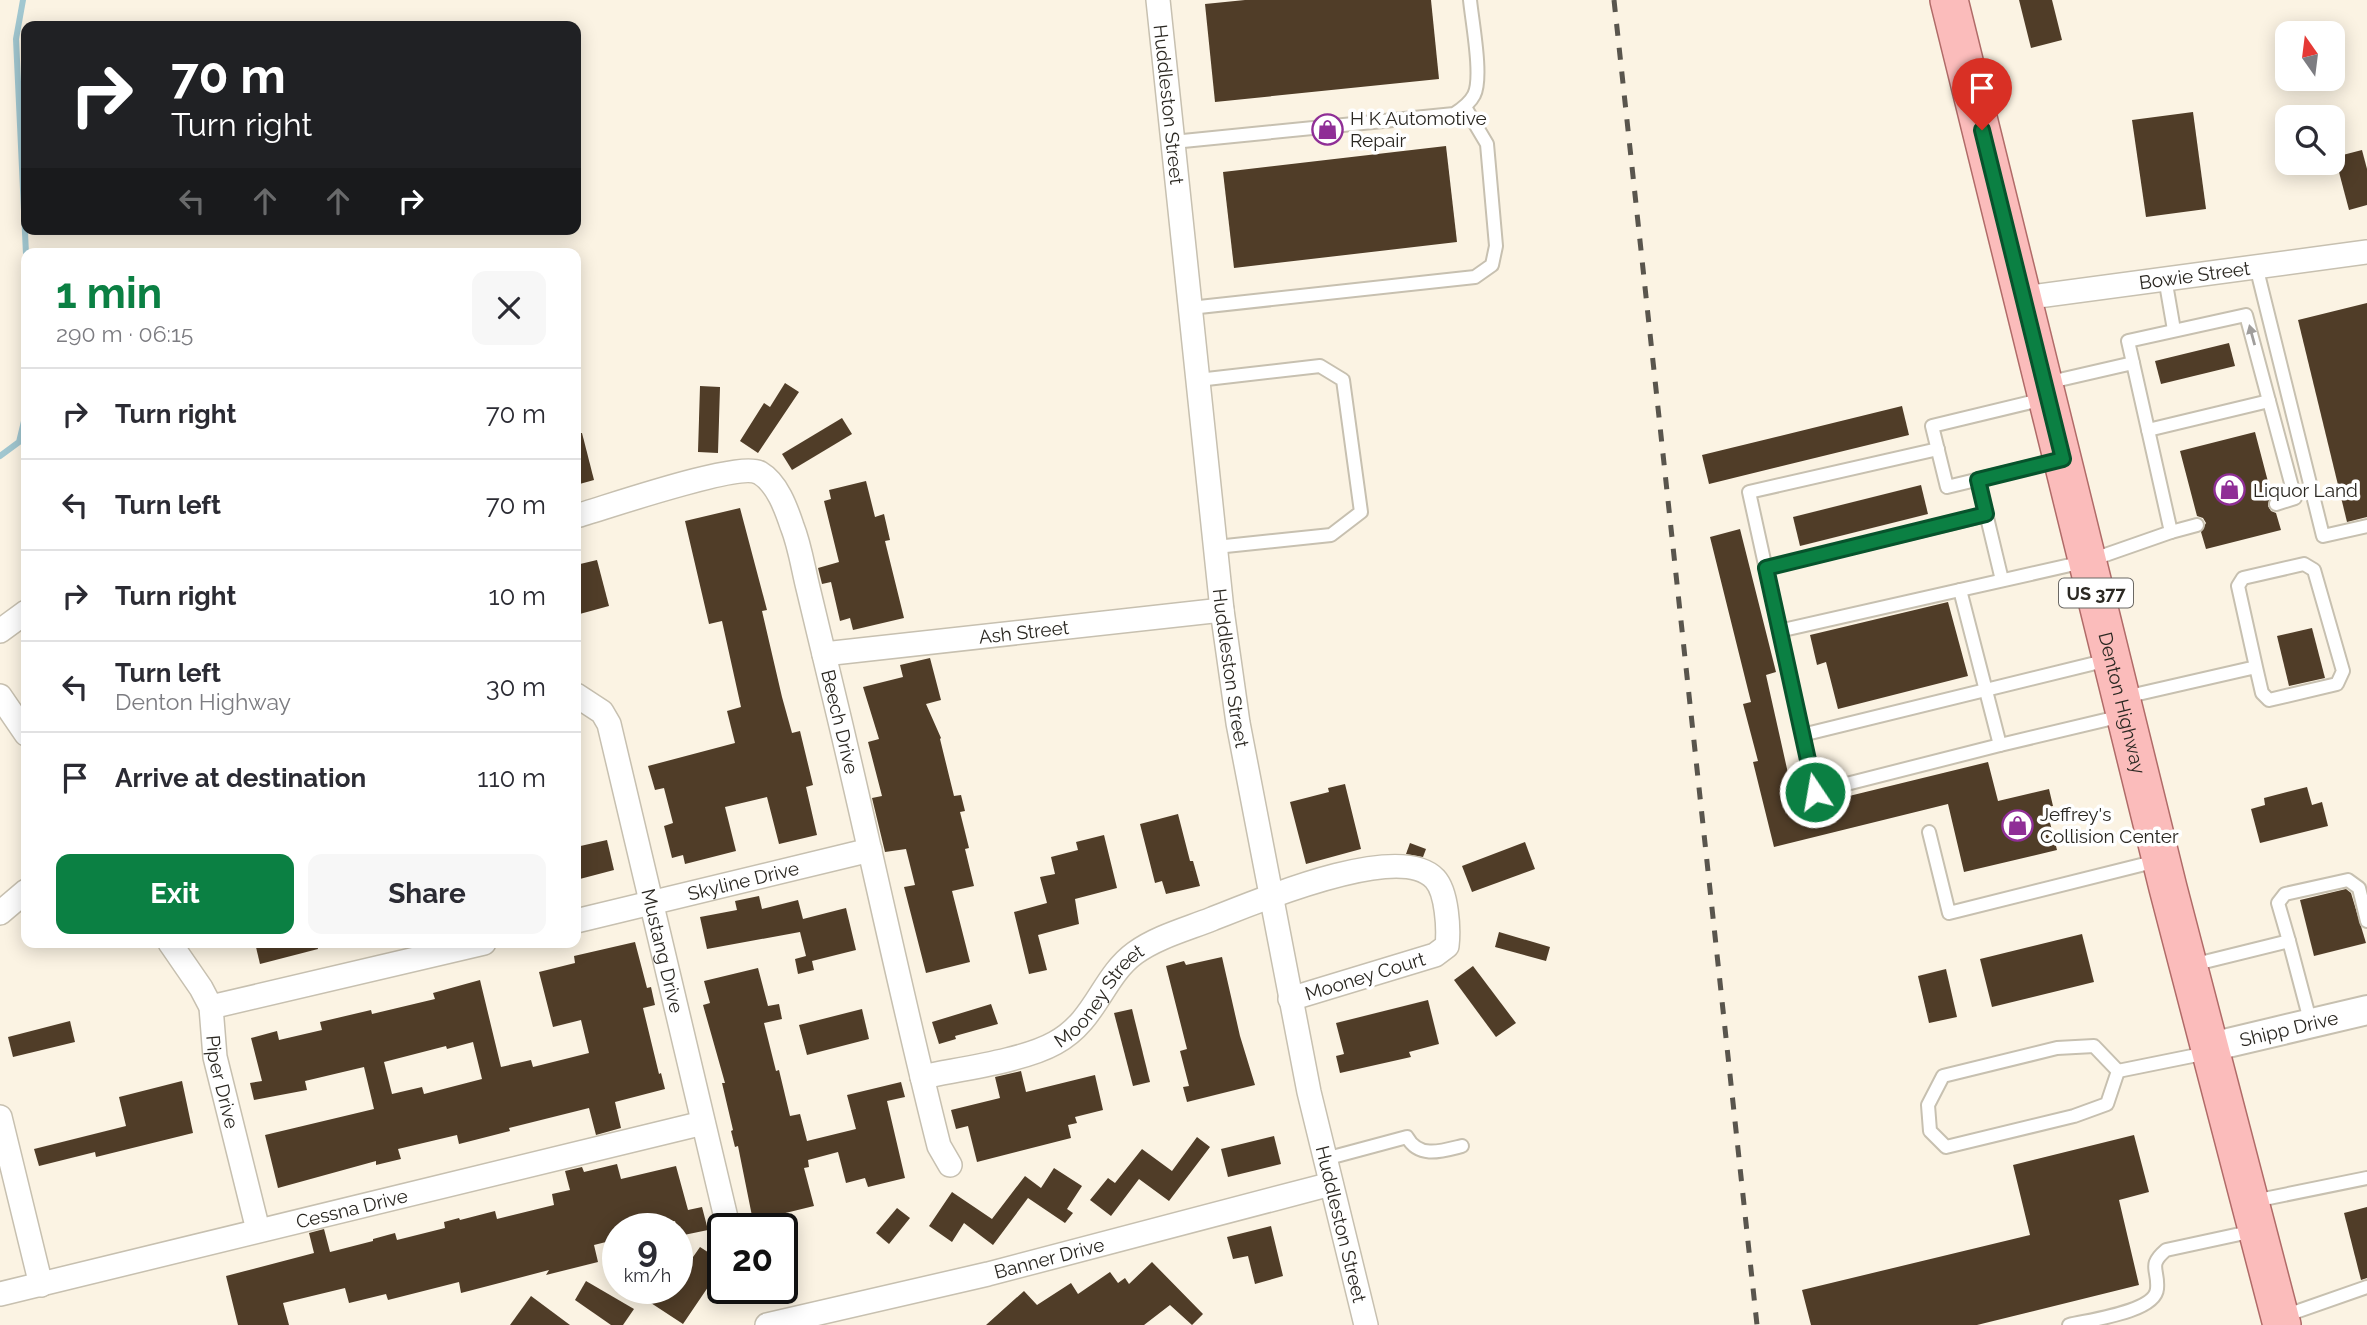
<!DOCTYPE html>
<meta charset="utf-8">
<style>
:root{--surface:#fff;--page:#f7f7f7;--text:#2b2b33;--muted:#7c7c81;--line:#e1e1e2;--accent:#0b8043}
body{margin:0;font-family:Raleway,sans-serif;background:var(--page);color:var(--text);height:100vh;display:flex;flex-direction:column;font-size:26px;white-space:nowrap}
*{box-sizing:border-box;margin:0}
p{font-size:23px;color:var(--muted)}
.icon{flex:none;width:38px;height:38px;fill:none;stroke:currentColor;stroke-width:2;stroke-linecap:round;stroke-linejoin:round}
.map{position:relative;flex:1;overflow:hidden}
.sheet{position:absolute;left:21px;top:248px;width:560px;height:700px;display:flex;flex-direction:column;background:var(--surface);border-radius:14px;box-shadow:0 4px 18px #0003}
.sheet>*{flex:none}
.top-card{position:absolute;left:21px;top:21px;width:560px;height:214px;border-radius:14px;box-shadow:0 4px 18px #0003;background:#202124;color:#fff;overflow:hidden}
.needle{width:46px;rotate:346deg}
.controls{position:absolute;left:2275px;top:21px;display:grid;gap:14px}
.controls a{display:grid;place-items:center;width:70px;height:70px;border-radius:14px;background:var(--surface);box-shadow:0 4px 18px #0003;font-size:35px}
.speed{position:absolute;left:602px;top:1213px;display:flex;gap:14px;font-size:35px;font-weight:700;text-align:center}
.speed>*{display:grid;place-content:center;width:91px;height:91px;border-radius:50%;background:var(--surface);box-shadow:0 4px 18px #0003;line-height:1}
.speed small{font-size:18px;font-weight:400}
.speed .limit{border:4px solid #111;border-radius:10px;background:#fff;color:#111}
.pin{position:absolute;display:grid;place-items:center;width:60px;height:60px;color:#fff;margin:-72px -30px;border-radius:50% 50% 50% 0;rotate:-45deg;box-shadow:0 0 7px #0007}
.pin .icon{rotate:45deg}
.me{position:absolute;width:77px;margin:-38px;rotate:348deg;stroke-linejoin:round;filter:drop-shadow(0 0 5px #0008)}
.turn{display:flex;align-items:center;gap:24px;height:147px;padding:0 35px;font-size:32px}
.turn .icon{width:91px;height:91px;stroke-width:2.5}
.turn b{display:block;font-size:49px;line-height:60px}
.lanes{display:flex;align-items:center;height:66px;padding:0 35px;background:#0003;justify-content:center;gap:35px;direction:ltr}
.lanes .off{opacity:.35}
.round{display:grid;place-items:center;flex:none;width:74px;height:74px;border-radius:14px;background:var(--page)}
.head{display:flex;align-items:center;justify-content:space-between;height:119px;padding:0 35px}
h1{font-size:42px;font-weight:700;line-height:52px;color:var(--accent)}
.button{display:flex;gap:14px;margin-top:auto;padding:14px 35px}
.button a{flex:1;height:80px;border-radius:14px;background:var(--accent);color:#fff;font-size:28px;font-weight:700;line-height:80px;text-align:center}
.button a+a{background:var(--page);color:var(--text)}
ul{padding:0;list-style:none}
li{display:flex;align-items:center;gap:21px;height:91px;padding:0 35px;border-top:2px solid var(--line)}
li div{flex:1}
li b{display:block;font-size:26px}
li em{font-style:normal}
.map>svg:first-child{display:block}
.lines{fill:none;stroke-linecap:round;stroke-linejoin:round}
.stream{stroke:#a1c7d0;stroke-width:6}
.building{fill:#503d28;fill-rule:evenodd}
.service-casing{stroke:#c7c0b0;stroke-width:16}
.minor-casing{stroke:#c7c0b0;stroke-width:26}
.tertiary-casing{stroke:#c7c0b0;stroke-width:32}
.primary-casing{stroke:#b06b68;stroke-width:40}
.service{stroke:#fff;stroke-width:12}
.minor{stroke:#fff;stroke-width:23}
.tertiary{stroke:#fff;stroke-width:28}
.primary{stroke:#fbbcbb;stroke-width:37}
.rail{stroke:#59554d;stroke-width:5;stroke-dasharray:12 12;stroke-linecap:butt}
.oneway{fill:#a09e9c}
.route-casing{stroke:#07532c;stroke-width:18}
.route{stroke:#0b8043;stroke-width:12}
.labels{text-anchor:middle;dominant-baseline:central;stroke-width:7;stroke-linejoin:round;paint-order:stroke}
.shield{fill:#fff;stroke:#6b6864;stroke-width:2}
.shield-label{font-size:18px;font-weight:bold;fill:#2b2822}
.street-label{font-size:19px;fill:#2b2822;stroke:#fff}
.poi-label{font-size:19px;fill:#2b2822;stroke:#fff;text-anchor:start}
</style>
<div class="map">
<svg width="2367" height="1325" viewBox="0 0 2367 1325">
<rect width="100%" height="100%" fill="#fbf3e3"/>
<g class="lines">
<!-- stream -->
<g class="stream">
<polyline points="23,0 16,39 26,254"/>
<polyline points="0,456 19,442 26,413"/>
</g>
</g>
<!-- building -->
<g class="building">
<polygon points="1245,0 1431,0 1439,79 1215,102 1205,4"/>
<polygon points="2019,0 2052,0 2062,40 2031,48"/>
<polygon points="2193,112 2206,209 2146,217 2132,120"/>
<polygon points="1446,146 1457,242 1234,268 1223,172"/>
<polygon points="2362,150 2367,169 2367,205 2349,210 2335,157"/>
<polygon points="2367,303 2367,517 2347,522 2298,320"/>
<polygon points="2229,343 2235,366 2161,384 2155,361"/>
<polygon points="785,383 799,392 758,453 740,441 764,403 770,407"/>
<polygon points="700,386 720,387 718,453 698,452"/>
<polygon points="1902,406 1909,435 1709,484 1702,455"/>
<polygon points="842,418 852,434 792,470 782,454"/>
<polygon points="2255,432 2272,497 2268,506 2271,511 2276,513 2281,530 2206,549 2201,532 2206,523 2203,518 2197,516 2180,451"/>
<polygon points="576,433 582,433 594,480 576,485"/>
<polygon points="866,481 875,517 884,514 890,540 885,541 904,618 853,630 850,618 840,621 831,582 822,584 818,568 839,562 824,501 831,499 829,490"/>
<polygon points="1921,485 1928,514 1800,546 1793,517"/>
<polygon points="740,508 767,610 762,611 782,697 792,733 800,731 813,785 806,787 817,835 779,844 767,797 725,807 736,851 685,864 683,855 672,858 664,826 673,823 664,788 655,790 648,766 735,743 727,711 741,707 722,621 709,624 685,521"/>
<polygon points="1740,529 1776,672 1766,675 1796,809 1988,762 1998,801 2049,789 2053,806 2046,807 2057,850 1964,872 1948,804 1774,847 1753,762 1758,761 1743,704 1751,702 1710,537"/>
<polygon points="597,560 609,606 576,615 576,565"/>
<polygon points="1948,602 1968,676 1838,709 1826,662 1817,665 1810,635"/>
<polygon points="2312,628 2325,678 2289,686 2277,636"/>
<polygon points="930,658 941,700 926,704 941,738 940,739 954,796 961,795 965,811 960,812 969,848 965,849 974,886 952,891 970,962 926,973 904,887 915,885 906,849 885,852 872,798 882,796 868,742 879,739 863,687 903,677 900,665"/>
<polygon points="1345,784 1361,849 1306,864 1290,802 1329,792 1328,788"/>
<polygon points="2307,787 2312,805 2322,802 2328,826 2260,843 2251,809 2265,805 2264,798"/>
<polygon points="1178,814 1190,861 1193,861 1200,886 1166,894 1162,881 1155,883 1140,824"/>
<polygon points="1104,835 1117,888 1075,899 1079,924 1038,935 1047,970 1029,974 1014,912 1047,903 1040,877 1055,874 1051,857 1078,850 1076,842"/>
<polygon points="607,840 614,870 576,880 576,847"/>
<polygon points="1525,842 1535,869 1472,892 1462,866"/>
<polygon points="1410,843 1426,849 1423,857 1406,854"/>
<polygon points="2346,889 2351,893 2366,943 2314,956 2300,900"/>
<polygon points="759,896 762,909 798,900 803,919 846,908 856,950 812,961 814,970 798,974 795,959 806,956 800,932 707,949 700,917 737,910 735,901"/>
<polygon points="1499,932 1550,947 1546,961 1495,947"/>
<polygon points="2082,934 2094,982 1992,1007 1980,959"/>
<path d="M635,942L647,988L651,987L655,1005L643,1008L659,1074L661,1073L665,1089L615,1102L621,1128L596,1135L589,1108L509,1128L510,1131L459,1144L457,1135L398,1149L401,1159L376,1165V1161L278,1188L265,1135L374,1109L364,1067L305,1081L307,1090L254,1100L250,1083L262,1081L251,1038L277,1031L279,1040L322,1030L320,1022L371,1010L372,1014L435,999L433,993L480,980L501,1067L531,1060L533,1067L589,1053L581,1020L553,1027L539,972L575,963L574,956ZM473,1042L482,1079L424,1094L422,1087L392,1094L384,1062L446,1046L447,1049Z"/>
<polygon points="255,943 317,943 318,949 260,964"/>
<polygon points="1222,957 1240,1036 1255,1085 1187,1102 1183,1087 1189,1086 1180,1051 1187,1049 1166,966 1184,961 1186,965"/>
<polygon points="1473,966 1516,1023 1496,1037 1454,980"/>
<polygon points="758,968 768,1006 779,1004 782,1019 764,1023 776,1071 779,1070 790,1116 800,1114 807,1141 856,1129 847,1095 901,1082 905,1097 887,1101 905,1178 868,1187 865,1178 846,1183 838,1152 808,1160 809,1167 804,1168 814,1206 753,1221 738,1146 735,1147 731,1131 733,1130 722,1083 725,1083 703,1005 710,1003 704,981"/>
<polygon points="1946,969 1957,1017 1929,1023 1918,976"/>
<polygon points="1428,1000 1439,1044 1409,1052 1411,1057 1340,1073 1336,1056 1344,1054 1336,1023"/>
<polygon points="991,1004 998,1024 955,1036 956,1039 939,1044 932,1022"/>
<polygon points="862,1009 869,1039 807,1055 799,1025"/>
<polygon points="1132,1009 1150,1082 1133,1086 1114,1013"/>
<polygon points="70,1021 75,1042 13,1057 8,1037"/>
<polygon points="1021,1071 1026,1092 1095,1075 1103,1110 1075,1117 1077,1123 1068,1125 1071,1138 977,1162 968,1126 956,1129 951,1110 1000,1098 995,1077"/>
<polygon points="182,1081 193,1133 96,1157 95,1152 39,1166 34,1149 126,1126 119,1097"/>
<polygon points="2134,1135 2149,1192 2119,1200 2139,1285 1977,1325 1811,1325 1802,1290 2030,1235 2013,1165"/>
<polygon points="1274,1136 1281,1164 1228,1177 1221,1149"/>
<polygon points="1197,1137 1210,1147 1169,1201 1139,1179 1111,1216 1090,1200 1108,1178 1115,1183 1142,1149 1172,1171"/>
<polygon points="617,1164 621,1179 676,1166 688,1210 702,1207 708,1230 679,1236 675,1221 646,1228 618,1228 618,1239 594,1245 598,1262 546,1275 549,1270 461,1293 459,1282 388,1300 386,1294 349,1303 345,1288 283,1303 289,1325 238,1325 226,1276 314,1253 309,1233 324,1229 330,1252 373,1241 373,1239 395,1233 397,1240 445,1228 444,1222 459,1218 460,1220 495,1211 497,1219 554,1205 552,1194 570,1190 565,1171 582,1167 584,1172"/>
<polygon points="1054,1168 1082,1186 1067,1209 1073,1213 1065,1223 1028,1198 993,1245 964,1223 952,1242 929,1226 952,1192 992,1219 1025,1176 1041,1188"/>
<polygon points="2367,1207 2367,1278 2361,1280 2344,1213"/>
<polygon points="897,1208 910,1218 889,1244 876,1233"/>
<polygon points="1271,1226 1283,1276 1255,1284 1248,1256 1233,1259 1227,1237"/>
<polygon points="700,1247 723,1262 723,1265 683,1324 628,1288 677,1288 677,1280"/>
<polygon points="1152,1262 1203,1314 1192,1325 1170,1305 1144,1325 986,1325 1024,1291 1037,1305 1071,1283 1078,1294 1110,1272 1118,1283 1125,1278 1129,1284"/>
<polygon points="586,1281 634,1309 623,1325 611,1325 575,1300"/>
<polygon points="531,1296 570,1325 510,1325"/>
</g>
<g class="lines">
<defs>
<g id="service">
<path d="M1173,142L1454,114C1462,109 1470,103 1474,95C1483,78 1472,21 1470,0"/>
<polyline points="2256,266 2323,536 2367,526"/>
<polyline points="2165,278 2174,330"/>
<polyline points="1190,308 1475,277 1492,265 1496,246 1487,144 1465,107"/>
<polyline points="2133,363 2128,341 2246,315 2295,498 2276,504"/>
<polyline points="1198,380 1320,366 1343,380 1361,512 1331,535 1216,547"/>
<polyline points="2044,399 1932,426 1947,487 2058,460"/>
<polyline points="2148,430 2269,401"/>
<polyline points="1938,449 1749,492 1815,792 2000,745 1960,590 2088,561 2171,532 2133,363 2046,383"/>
<polyline points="1978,480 2002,580"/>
<polyline points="2171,532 2197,525"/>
<polyline points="1766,568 1986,515"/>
<polyline points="1779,631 1960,590"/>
<polyline points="2125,697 2256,667 2238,586 2243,578 2304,564 2314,570 2343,671 2337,684 2269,700 2262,693 2256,667"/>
<polyline points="1802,735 2108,660"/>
<polyline points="2000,745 2122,716"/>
<polyline points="1929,832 1949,913 2157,861"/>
<polyline points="2289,941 2278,903 2285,894 2348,880 2359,888 2367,921"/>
<polyline points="2192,965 2289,941 2311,1024"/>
<polygon points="2094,1046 2118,1071 2107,1104 2074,1116 1946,1147 1930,1131 1928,1105 1943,1076 2057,1048"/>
<polyline points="2118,1071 2207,1053"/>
<path d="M1325,1159L1407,1137C1419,1159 1442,1151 1462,1146"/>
<polyline points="2254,1201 2367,1178"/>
<polyline points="2284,1316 2367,1287"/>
<path d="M2069,1325C2089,1320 2155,1312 2157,1289C2159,1269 2147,1266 2166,1250L2254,1231"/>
</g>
<g id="minor">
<path id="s1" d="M1158,0L1222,610L1238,723L1309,1092L1366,1325"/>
<path id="s2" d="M2023,298L2367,252"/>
<path id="s3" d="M576,516C605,508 739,461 760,473C777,483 786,508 792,526C800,546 803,568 808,588C818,631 829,674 839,717C873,860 903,1004 939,1146L950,1165"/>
<polyline points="0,631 26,612"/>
<path id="s4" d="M824,654L1222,610"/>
<path id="s5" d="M576,695L602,712L609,724L727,1222"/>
<polyline points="0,696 26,734"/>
<polyline points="0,913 26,891"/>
<path id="s6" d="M576,921L870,850"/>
<path id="s7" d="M170,943L201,988L211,1007L215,1057L258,1230"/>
<polyline points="211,1007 484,943"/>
<path id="s8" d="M922,1077C959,1069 1023,1061 1055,1043C1096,1021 1102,977 1135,953C1157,937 1187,929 1212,919C1253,903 1399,840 1435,879C1447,892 1449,929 1447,946L1435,955L1290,999"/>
<polyline points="0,1117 41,1285"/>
<path id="s9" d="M0,1294L703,1123"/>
<path id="s10" d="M767,1325L988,1274L1331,1184"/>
</g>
<g id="tertiary">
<path id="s11" d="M2211,1047L2367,1010"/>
</g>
<g id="primary">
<path id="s12" d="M1949,0L2168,888L2282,1325"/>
</g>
</defs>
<!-- service casing -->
<use href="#service" class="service-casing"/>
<!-- minor casing -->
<use href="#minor" class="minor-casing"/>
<!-- tertiary casing -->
<use href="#tertiary" class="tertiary-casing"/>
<!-- primary casing -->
<use href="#primary" class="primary-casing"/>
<!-- service -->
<use href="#service" class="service"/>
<!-- minor -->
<use href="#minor" class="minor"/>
<!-- tertiary -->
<use href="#tertiary" class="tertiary"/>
<!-- primary -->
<use href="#primary" class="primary"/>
<!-- rail -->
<polyline class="rail" points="1614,0 1757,1325"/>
</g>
<!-- one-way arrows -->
<defs><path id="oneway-solid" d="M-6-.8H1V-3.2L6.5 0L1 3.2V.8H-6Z" transform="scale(1.75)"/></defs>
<use class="oneway" href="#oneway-solid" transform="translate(2252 335) rotate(-105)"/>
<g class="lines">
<defs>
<polyline id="route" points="1815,792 1766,568 1986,514 1978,480 2063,459 1982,130"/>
</defs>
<!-- route casing -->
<use href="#route" class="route-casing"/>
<!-- route -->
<use href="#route" class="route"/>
</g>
<!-- icons -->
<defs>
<symbol id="shop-ring" viewBox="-11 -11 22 22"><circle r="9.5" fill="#fff" stroke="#8f2e96" stroke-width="1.5"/><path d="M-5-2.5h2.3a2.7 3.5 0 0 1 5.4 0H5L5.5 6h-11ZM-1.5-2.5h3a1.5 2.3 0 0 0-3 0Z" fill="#8f2e96"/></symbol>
</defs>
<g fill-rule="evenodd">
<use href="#shop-ring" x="1310" y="112" width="35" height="35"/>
<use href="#shop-ring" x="2212" y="472" width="35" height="35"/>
<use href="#shop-ring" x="2000" y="808" width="35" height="35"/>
</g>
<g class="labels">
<!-- shield labels -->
<rect class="shield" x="2059" y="578.5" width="74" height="29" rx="5"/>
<g class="shield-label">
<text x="2096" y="593">US 377</text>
</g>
<!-- street labels -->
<g class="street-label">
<text stroke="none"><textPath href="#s1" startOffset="105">Huddleston Street</textPath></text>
<text stroke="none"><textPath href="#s2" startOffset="173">Bowie Street</textPath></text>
<text stroke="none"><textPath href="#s4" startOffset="201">Ash Street</textPath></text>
<text stroke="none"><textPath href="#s1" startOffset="672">Huddleston Street</textPath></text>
<text stroke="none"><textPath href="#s12" startOffset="724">Denton Highway</textPath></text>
<text stroke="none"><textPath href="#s3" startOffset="455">Beech Drive</textPath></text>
<text stroke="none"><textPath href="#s6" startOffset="172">Skyline Drive</textPath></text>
<text stroke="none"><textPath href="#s5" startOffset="278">Mustang Drive</textPath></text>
<text transform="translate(1365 976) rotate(-17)">Mooney Court</text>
<text stroke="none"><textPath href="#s8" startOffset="203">Mooney Street</textPath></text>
<text stroke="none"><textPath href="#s11" startOffset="80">Shipp Drive</textPath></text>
<text stroke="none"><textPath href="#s7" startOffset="152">Piper Drive</textPath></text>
<text stroke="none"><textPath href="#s9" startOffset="362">Cessna Drive</textPath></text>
<text stroke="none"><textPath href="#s1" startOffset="1239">Huddleston Street</textPath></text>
<text stroke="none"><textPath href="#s10" startOffset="290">Banner Drive</textPath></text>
</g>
<!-- poi labels -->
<g class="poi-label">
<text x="1350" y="118">H K Automotive<tspan x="1350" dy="22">Repair</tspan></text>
<text x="2253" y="490">Liquor Land</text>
<text x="2040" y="814">Jeffrey's<tspan x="2040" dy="22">Collision Center</tspan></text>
</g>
</g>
</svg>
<div class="controls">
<a><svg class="needle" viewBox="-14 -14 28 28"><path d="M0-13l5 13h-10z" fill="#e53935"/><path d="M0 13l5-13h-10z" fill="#7c7c81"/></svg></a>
<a><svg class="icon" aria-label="search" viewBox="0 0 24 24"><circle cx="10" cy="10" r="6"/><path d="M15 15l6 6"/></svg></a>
</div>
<div class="speed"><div>9<small>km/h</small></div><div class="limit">20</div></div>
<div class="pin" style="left:1982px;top:130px;background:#d93025"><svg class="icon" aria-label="arrive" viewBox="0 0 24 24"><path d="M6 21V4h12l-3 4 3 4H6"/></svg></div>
<svg class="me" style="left:1815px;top:792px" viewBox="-20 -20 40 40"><circle r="17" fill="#0b8043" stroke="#fff" stroke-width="3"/><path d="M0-11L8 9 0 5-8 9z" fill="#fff"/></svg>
<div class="top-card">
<div class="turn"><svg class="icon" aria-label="right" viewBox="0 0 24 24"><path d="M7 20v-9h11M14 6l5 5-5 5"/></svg><div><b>70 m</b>Turn right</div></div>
<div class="lanes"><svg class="icon off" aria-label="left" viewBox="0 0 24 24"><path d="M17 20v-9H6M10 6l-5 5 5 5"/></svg><svg class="icon off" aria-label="ahead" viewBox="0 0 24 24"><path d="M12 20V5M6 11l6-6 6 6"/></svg><svg class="icon off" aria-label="ahead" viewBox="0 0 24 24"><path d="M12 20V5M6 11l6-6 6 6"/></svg><svg class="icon" aria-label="right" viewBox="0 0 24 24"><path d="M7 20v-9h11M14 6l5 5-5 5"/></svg></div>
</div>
<section class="sheet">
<div class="head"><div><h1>1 min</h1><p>290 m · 06:15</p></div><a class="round"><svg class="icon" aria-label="close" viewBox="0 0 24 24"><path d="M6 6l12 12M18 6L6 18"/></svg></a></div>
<ul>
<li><svg class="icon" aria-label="right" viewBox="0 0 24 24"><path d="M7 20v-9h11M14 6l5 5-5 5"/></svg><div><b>Turn right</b></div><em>70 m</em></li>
<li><svg class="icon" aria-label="left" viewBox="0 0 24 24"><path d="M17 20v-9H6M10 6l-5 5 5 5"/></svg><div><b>Turn left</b></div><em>70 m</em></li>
<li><svg class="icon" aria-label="right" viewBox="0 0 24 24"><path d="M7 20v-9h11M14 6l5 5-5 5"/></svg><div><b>Turn right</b></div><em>10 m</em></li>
<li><svg class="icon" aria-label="left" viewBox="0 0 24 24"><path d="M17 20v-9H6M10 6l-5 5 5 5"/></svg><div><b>Turn left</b><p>Denton Highway</p></div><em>30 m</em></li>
<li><svg class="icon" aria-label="arrive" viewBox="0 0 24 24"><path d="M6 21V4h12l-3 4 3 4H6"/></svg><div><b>Arrive at destination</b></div><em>110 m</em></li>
</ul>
<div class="button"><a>Exit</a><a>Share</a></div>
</section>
</div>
